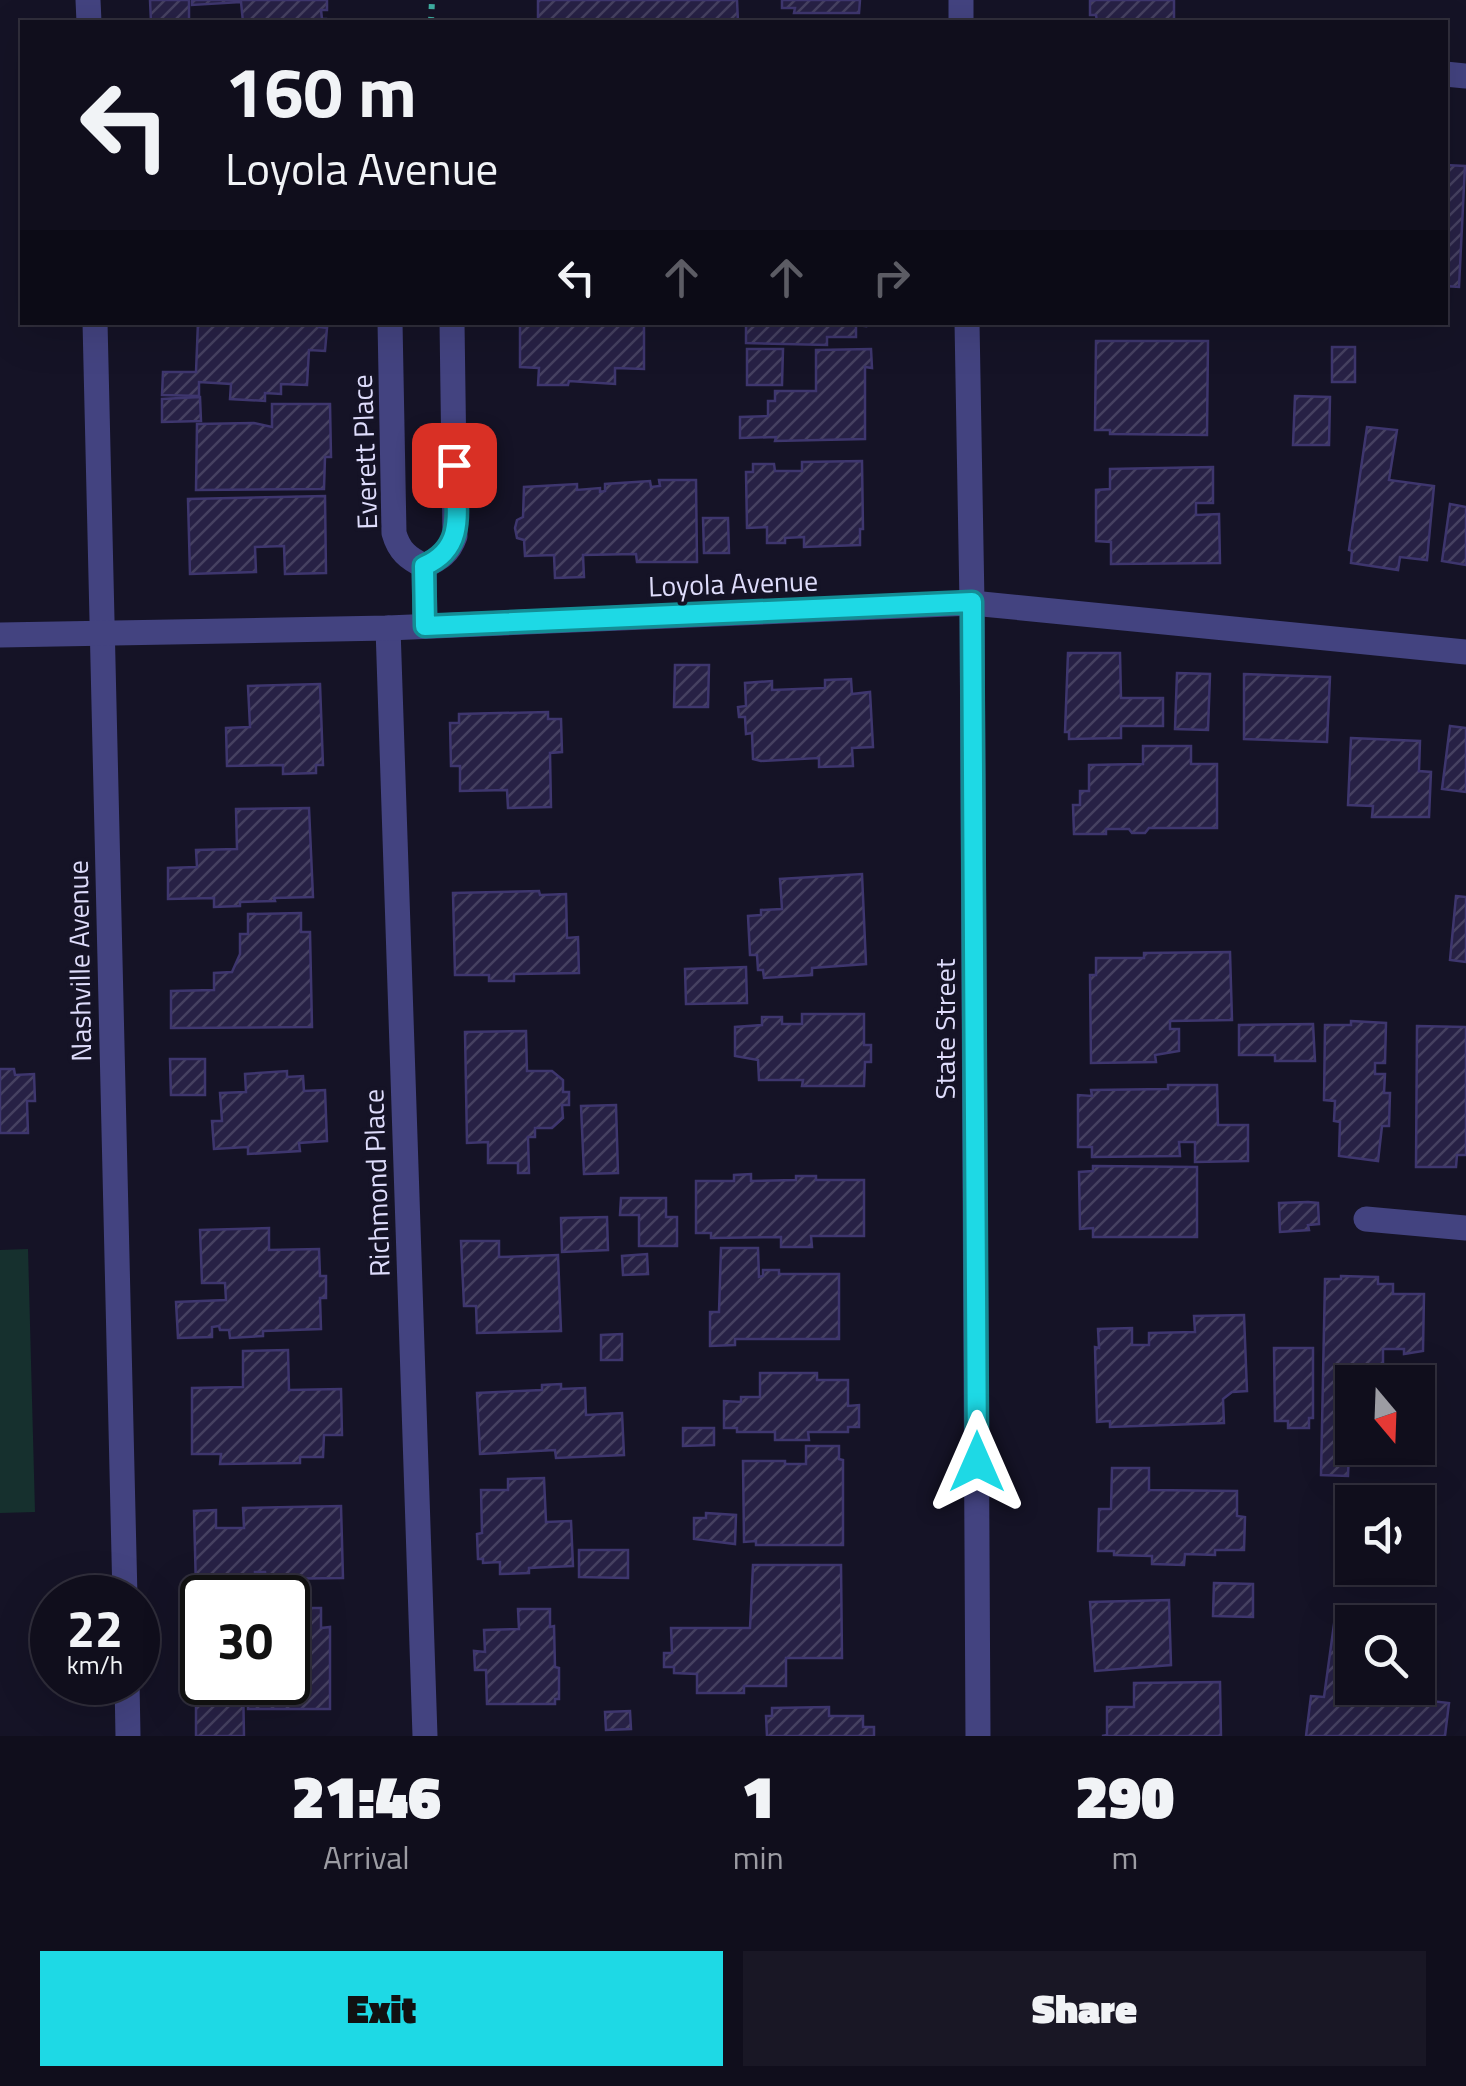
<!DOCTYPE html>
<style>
:root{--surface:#100e1c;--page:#191725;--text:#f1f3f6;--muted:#9c9ca3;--line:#302e3b;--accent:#1ed9e5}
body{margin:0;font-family:"Titillium Web",sans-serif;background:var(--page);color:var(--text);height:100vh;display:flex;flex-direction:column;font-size:38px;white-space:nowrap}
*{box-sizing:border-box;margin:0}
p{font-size:32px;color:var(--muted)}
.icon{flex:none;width:55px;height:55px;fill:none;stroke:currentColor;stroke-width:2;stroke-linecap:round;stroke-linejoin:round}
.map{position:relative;height:1736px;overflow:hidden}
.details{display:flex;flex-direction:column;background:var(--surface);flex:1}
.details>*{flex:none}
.hud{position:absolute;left:20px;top:20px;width:1428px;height:305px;border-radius:0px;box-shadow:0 10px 40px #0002,0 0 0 2px var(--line);background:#100e1c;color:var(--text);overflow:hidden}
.needle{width:65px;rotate:161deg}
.buttons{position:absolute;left:1335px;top:1365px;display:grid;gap:20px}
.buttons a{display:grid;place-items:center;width:100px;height:100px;border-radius:0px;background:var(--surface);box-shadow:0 10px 40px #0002,0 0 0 2px var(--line);font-size:50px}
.speed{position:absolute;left:30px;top:1575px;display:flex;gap:20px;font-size:50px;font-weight:700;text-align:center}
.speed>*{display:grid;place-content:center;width:130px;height:130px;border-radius:50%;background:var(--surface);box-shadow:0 10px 40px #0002,0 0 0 2px var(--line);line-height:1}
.speed small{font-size:25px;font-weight:400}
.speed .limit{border:5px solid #111;border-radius:15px;background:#fff;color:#111}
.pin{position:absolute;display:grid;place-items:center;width:85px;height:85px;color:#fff;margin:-42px;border-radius:20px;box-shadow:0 5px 15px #0006}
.me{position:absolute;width:110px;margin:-55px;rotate:0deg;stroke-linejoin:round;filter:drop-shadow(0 0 8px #0008)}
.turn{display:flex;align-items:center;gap:35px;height:210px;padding:0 40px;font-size:45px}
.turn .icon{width:130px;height:130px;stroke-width:2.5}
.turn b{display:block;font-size:70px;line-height:85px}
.lanes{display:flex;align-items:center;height:95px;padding:0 40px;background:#0003;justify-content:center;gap:50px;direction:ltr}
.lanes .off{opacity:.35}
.eta{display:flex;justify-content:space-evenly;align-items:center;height:170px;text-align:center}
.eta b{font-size:60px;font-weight:800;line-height:70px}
.action{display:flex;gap:20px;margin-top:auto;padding:20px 40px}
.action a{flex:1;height:115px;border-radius:0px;background:var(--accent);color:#111;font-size:40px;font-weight:800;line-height:115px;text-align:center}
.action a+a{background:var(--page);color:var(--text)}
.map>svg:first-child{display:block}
.garden{fill:#16302e}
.building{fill:url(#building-hatch);stroke:#3e366e;stroke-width:2.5}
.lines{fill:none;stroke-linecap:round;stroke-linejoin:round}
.path{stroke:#3eada1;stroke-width:6;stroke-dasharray:5 8;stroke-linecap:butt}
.minor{stroke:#434380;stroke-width:25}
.route-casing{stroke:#148d95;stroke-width:25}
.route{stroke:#1ed9e5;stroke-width:18}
.labels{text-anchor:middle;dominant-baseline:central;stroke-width:8;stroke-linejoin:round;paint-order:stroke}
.street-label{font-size:28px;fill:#dedcfb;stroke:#151326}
</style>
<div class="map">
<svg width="1466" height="1736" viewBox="0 0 1466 1736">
<defs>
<pattern id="building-hatch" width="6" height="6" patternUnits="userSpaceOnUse" patternTransform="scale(2.5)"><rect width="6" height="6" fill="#272145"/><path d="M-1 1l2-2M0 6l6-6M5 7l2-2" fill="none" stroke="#464161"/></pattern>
</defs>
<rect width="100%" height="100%" fill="#151326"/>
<!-- garden -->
<polygon class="garden" points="28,1249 35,1512 0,1513 0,1250"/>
<!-- building -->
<g class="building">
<polygon points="150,0 189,0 189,22 151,22"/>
<polygon points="192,0 327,0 327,10 321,10 322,19 326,19 326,22 243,22 241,2 192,5"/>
<polygon points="538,0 737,0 738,22 538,22"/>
<polygon points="782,0 860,0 859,13 794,13 795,8 782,8"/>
<polygon points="1096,0 1174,0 1174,22 1097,22 1096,15 1090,15 1090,1"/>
<polygon points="1445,165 1465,166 1459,287 1445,286"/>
<polygon points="198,322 319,322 319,327 327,328 325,351 309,350 307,385 281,384 281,394 265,393 265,401 230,399 231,384 199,382 199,396 162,395 163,372 196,372"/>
<polygon points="520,322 644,322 644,369 615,368 615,384 569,381 568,385 538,385 539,368 520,367"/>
<polygon points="746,322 866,322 866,326 856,325 856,337 827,337 827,345 746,343"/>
<polygon points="1096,341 1208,341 1207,435 1110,434 1110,430 1095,430"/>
<rect x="1332" y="347" width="23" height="35"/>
<polygon points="747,349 783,349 782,385 747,385"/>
<polygon points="871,349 872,368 865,367 865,439 775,441 776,437 740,438 740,417 768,416 768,401 775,401 775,391 816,391 816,350"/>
<polygon points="1295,396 1330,397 1329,445 1293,445"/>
<polygon points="200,397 201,421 162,422 162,399"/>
<polygon points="272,404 330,404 331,457 325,457 324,489 196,490 197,424 254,423 272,427"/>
<polygon points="1367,427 1397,430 1389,480 1434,486 1427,560 1400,557 1398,570 1351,563 1352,551 1349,550"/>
<polygon points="862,461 863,529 860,529 860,545 804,547 804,537 785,538 785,543 767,543 767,527 747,528 746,472 753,472 753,464 774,464 775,471 802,471 802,462"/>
<polygon points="1213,467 1213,503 1196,503 1196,515 1219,514 1220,563 1111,564 1111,542 1096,541 1096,490 1110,489 1110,469"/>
<polygon points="659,480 696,480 697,562 637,562 636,554 583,555 584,577 555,578 554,555 525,556 524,540 517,538 515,528 517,520 523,517 524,487 577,484 577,490 600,488 600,492 605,491 605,484 650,481 651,487 660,486"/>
<polygon points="325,496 326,573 285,574 284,546 255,547 256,572 190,574 188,499"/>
<polygon points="1450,504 1466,507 1466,565 1442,561"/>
<polygon points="703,518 728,518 729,553 704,553"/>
<polygon points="1068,653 1120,653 1121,698 1163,698 1163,726 1121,726 1121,738 1069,739 1069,732 1065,732"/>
<polygon points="675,665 709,665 708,707 674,707"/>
<polygon points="1177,673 1210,674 1208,730 1175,729"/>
<polygon points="1244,674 1330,677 1327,742 1244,739"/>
<polygon points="851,679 852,694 870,692 873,747 852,748 853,766 819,767 819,758 761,761 753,759 752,733 746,734 745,717 739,717 738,707 746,706 745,683 772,681 772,690 825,688 825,680"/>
<polygon points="320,684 323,765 316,765 316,773 283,774 283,765 227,766 226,728 250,727 248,686"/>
<polygon points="548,712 548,719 561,719 562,752 550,753 551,807 508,808 507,790 460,791 460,766 451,766 450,723 459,723 459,714"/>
<polygon points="1450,726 1466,728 1466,792 1442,789"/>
<polygon points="1351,738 1420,741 1419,771 1431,772 1429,817 1372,817 1373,806 1348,805"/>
<polygon points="1143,746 1191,746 1191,764 1217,764 1217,828 1149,828 1145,833 1132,833 1129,829 1106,829 1106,834 1074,834 1073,805 1080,805 1080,791 1089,791 1089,765 1143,764"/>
<polygon points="309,808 313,897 274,898 275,901 240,902 240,906 214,907 214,898 168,899 168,868 197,867 196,850 237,849 236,809"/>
<polygon points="862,874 866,964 812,968 812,975 764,978 763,970 758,970 757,955 750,955 748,916 761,915 761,910 782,909 780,879"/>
<polygon points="539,891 540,895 566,894 567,938 578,937 579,973 514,974 514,981 489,981 489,975 455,975 453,893"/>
<polygon points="1456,896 1466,897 1466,962 1450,960"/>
<polygon points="301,913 301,932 310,932 312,1027 171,1028 171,991 214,990 214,973 232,972 240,954 240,934 248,934 248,914"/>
<polygon points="1230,952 1232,1020 1170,1021 1170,1029 1179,1029 1179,1051 1155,1055 1156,1062 1091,1063 1090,975 1096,975 1096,958 1144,958 1144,953"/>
<polygon points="746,967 747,1003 686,1004 685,969"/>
<polygon points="802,1014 864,1014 864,1045 871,1045 871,1062 865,1062 864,1086 802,1086 803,1080 759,1080 758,1060 735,1056 735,1027 762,1025 762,1017 782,1017 782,1024 802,1024"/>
<polygon points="1351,1021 1386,1023 1385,1063 1375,1063 1375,1074 1385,1074 1384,1093 1390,1093 1389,1126 1382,1126 1378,1161 1339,1156 1340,1122 1334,1121 1335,1101 1324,1100 1325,1025 1351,1025"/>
<polygon points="1313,1024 1315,1061 1275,1061 1275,1055 1239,1055 1239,1025"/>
<polygon points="1417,1026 1466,1027 1466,1155 1457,1155 1456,1167 1416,1167"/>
<polygon points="526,1031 527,1071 552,1071 563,1080 563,1092 569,1092 569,1105 562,1105 563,1118 552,1128 535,1128 535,1137 528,1137 529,1173 518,1173 518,1163 488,1163 488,1142 467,1143 465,1032"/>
<polygon points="170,1059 205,1059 205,1095 171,1095"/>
<polygon points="0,1069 14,1069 15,1075 34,1074 35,1101 27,1101 28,1133 0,1133"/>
<polygon points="287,1071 287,1077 303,1076 304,1091 325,1090 327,1141 299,1143 300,1151 248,1154 248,1147 214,1149 212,1121 222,1121 220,1093 246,1092 245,1074"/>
<polygon points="1168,1085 1217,1085 1218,1125 1248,1125 1248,1161 1195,1162 1195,1142 1179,1142 1180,1156 1092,1157 1092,1147 1078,1147 1078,1095 1092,1096 1091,1090 1168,1089"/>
<polygon points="616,1105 618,1173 584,1174 581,1106"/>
<polygon points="1093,1166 1197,1167 1197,1237 1093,1237 1093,1228 1080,1229 1079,1172 1093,1171"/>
<polygon points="751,1174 751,1181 796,1180 796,1176 816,1176 816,1180 864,1180 864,1236 811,1236 812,1247 781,1247 781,1237 711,1238 711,1233 696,1233 696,1181 734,1181 734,1175"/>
<polygon points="621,1198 666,1198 666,1217 677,1217 677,1246 639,1246 639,1215 620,1215"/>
<polygon points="1308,1202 1318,1203 1319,1224 1308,1225 1309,1230 1280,1232 1279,1203"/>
<polygon points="607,1217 608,1250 562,1252 561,1218"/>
<polygon points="269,1228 269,1250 319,1249 320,1276 326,1276 326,1298 320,1298 321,1329 263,1331 263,1336 230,1338 229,1330 220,1330 219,1326 212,1327 212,1337 178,1338 176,1302 226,1300 225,1283 202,1283 200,1230"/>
<polygon points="461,1241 499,1241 499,1257 558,1255 561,1331 477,1333 476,1306 464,1306"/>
<polygon points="721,1248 758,1248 759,1277 763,1276 763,1270 779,1270 779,1274 839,1274 839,1339 735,1339 735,1345 710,1346 710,1312 719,1312"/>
<polygon points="647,1254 648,1274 623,1275 622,1256"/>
<polygon points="1341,1276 1378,1277 1378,1284 1393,1284 1393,1294 1424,1294 1423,1351 1404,1354 1404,1349 1383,1349 1383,1371 1397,1371 1397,1382 1352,1382 1348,1476 1321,1475 1325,1279 1341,1279"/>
<polygon points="1244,1315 1247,1391 1232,1392 1223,1399 1224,1423 1110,1427 1110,1421 1097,1422 1095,1347 1099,1348 1098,1329 1132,1328 1132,1345 1149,1345 1149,1333 1195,1332 1194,1316"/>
<polygon points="622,1334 622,1360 601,1360 601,1335"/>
<polygon points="1274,1348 1313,1348 1313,1418 1309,1418 1309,1428 1288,1428 1288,1421 1275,1421"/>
<polygon points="288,1350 289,1390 341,1389 342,1435 324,1435 323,1457 300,1457 300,1463 220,1464 221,1454 192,1454 192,1388 243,1387 243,1351"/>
<polygon points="760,1373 817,1373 817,1380 848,1380 848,1406 859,1405 859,1427 848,1427 848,1432 808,1432 809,1440 775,1440 775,1432 737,1432 737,1428 724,1428 724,1401 741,1402 741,1397 760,1397"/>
<polygon points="561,1384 561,1389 585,1388 586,1415 622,1413 624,1455 556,1458 555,1450 480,1454 477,1393 542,1390 542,1385"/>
<polygon points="683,1428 714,1428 714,1445 683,1446"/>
<polygon points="806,1446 839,1446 839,1459 843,1460 843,1545 756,1545 756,1541 744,1542 743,1461 785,1461 785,1464 806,1464"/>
<polygon points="1112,1468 1149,1468 1149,1490 1237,1491 1237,1516 1245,1517 1244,1550 1215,1550 1215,1555 1185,1554 1184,1565 1152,1564 1152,1556 1114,1555 1114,1551 1098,1551 1099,1509 1111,1509"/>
<polygon points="544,1478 546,1522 571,1521 573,1566 529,1568 529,1573 500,1574 500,1562 483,1563 483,1559 478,1559 477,1534 482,1533 481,1490 508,1490 508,1479"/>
<polygon points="341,1506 343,1578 266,1579 265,1572 255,1572 255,1586 196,1589 194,1511 216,1510 216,1528 244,1528 243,1508"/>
<polygon points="706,1513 736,1515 735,1544 694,1539 694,1518 706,1518"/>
<polygon points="579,1550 628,1550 628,1578 579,1577"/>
<polygon points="753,1565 841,1565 842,1658 786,1658 786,1686 744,1686 744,1693 697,1693 697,1674 674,1673 674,1667 664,1667 664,1653 672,1653 671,1628 750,1628"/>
<polygon points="1214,1583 1253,1584 1253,1617 1213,1616"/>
<polygon points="1169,1600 1171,1665 1095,1671 1090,1602"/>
<polygon points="288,1608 321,1608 321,1628 330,1627 330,1709 248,1709 248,1682 288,1682"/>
<polygon points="518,1609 550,1609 550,1627 554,1626 555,1667 559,1668 559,1699 555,1699 555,1704 487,1704 486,1670 475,1670 474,1651 485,1652 484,1630 519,1629"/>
<polygon points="1335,1617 1373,1622 1352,1622 1352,1688 1398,1688 1396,1697 1449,1703 1445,1736 1306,1736 1311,1696 1324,1697"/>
<polygon points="196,1669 202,1669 202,1682 243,1682 244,1736 196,1736"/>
<polygon points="1220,1682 1221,1736 1102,1736 1107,1735 1107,1707 1134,1707 1134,1683"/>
<polygon points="829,1707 829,1716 863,1716 863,1727 874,1727 874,1736 767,1736 766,1716 772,1716 772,1708"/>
<polygon points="630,1711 631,1729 606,1730 605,1712"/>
</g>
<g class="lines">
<!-- path -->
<polyline class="path" points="431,22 432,0"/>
<!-- minor -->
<g class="minor">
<polyline points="88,0 89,22"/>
<polyline points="961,0 961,22"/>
<polyline points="1445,74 1466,76"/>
<polyline points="95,322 125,1598"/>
<path d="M390,322L394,533C399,551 408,558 424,566C440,559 449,553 455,536L452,322"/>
<polyline points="967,322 972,603 978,1736"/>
<polyline points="424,566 425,626"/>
<polyline points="388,628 425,1736"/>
<polyline points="0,635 388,628 972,603 1466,652"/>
<polyline points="1366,1219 1466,1228"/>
<polyline points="127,1682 128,1736"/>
</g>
</g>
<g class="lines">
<defs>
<path id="route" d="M454,465C455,505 469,547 424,566L425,626L972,602L977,1462"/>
</defs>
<!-- route casing -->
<use href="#route" class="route-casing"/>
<!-- route -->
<use href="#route" class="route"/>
</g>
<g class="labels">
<!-- street labels -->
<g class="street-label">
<text transform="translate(364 452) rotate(-92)">Everett Place</text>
<text transform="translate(733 583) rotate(-2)">Loyola Avenue</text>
<text transform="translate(79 961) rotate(-91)">Nashville Avenue</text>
<text transform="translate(944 1029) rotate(-90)">State Street</text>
<text transform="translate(376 1183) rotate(-92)">Richmond Place</text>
</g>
</g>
</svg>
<div class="buttons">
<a><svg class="needle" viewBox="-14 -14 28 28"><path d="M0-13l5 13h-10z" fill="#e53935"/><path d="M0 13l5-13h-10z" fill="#9c9ca3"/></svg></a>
<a><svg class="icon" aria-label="sound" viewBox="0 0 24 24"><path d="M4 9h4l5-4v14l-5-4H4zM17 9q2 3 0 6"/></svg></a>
<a><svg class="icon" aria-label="search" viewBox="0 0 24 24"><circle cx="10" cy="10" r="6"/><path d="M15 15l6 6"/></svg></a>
</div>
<div class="speed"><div>22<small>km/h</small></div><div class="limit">30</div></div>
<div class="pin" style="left:454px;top:465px;background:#d93025"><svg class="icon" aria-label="arrive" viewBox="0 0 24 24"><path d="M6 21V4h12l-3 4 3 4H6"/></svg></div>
<svg class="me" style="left:977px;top:1462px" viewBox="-20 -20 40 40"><path d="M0-17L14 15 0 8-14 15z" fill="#1ed9e5" stroke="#fff" stroke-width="4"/></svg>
<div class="hud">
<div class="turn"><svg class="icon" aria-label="left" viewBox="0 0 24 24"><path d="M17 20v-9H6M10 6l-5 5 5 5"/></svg><div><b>160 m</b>Loyola Avenue</div></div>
<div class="lanes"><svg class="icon" aria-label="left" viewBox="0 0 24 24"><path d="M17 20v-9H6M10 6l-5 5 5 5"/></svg><svg class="icon off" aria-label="ahead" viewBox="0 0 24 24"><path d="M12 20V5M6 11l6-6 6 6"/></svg><svg class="icon off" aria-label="ahead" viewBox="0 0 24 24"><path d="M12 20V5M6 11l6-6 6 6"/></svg><svg class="icon off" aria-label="right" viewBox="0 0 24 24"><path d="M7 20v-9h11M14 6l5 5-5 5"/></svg></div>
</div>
</div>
<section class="details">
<div class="eta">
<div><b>21:46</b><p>Arrival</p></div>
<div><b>1</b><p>min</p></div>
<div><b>290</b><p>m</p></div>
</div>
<div class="action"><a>Exit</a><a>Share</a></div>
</section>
